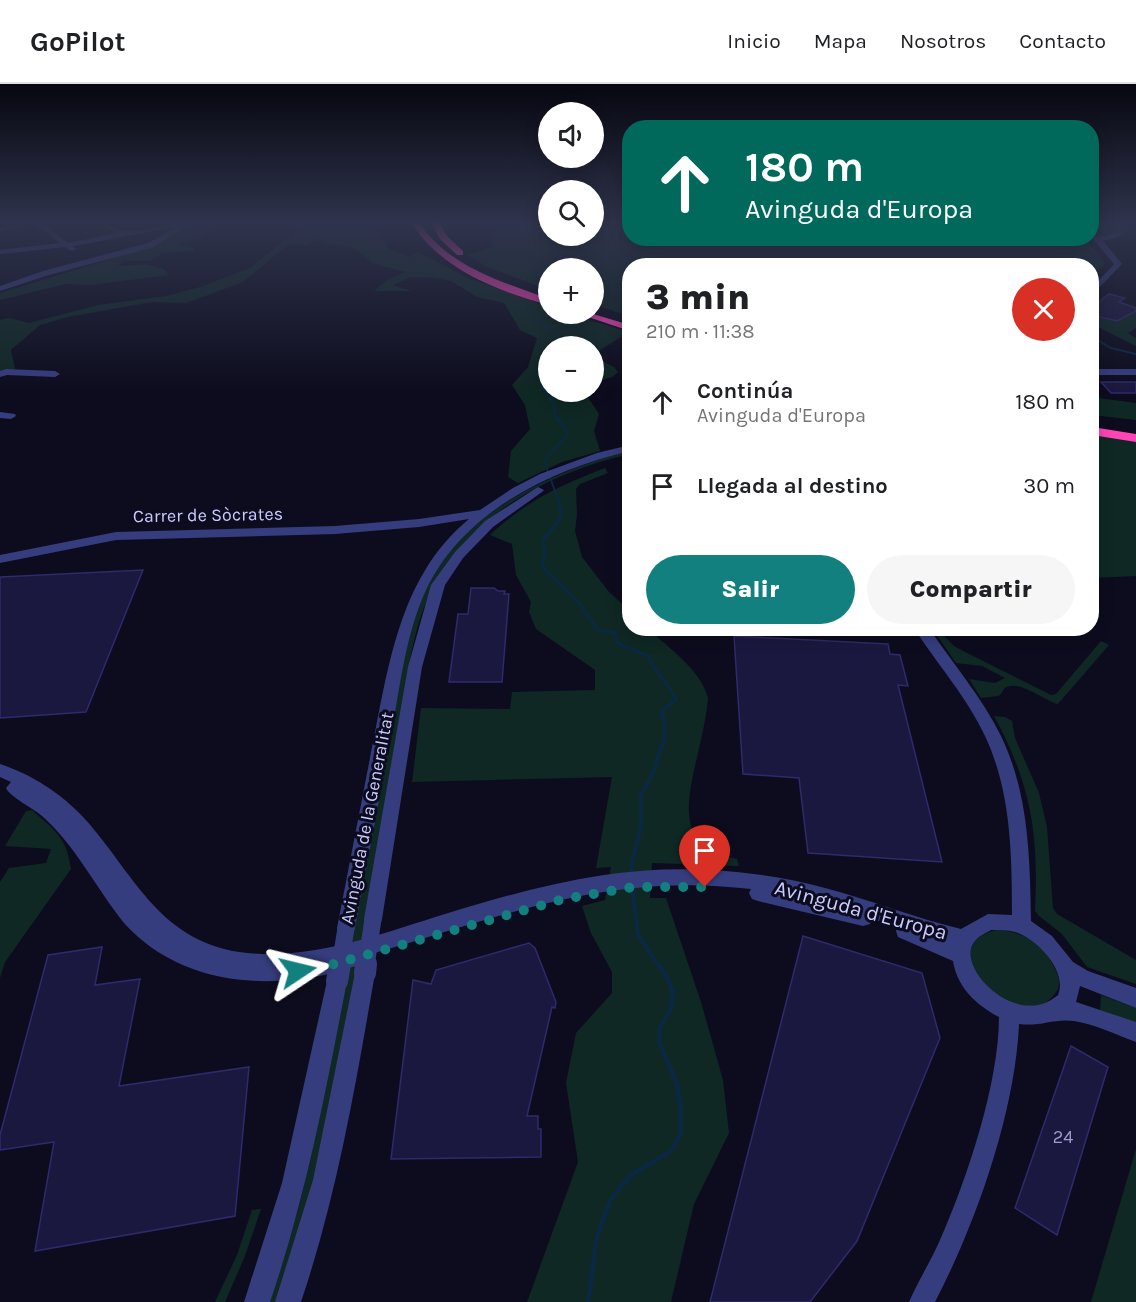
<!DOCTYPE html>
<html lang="es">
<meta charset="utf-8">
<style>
:root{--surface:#fff;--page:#f6f6f6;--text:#202124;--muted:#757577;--line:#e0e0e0;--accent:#12807e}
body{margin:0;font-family:Karla,sans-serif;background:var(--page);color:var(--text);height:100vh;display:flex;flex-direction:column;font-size:22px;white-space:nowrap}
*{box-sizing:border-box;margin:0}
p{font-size:20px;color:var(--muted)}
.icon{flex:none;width:33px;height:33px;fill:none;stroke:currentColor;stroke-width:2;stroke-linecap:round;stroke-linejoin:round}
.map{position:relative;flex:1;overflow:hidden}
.panel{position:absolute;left:622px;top:174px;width:477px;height:378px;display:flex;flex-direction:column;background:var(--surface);border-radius:24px;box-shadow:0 3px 15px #0003}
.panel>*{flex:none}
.banner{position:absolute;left:622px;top:36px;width:477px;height:126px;border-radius:24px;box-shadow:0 3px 15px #0003;background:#00695c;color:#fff;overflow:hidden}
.tools{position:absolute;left:538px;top:18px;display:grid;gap:12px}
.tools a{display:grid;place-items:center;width:66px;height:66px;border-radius:50%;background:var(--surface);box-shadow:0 3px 15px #0003;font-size:30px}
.pin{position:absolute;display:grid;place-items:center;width:51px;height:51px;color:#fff;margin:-62px -26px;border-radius:50% 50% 50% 0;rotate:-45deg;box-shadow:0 0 6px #0007}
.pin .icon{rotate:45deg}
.me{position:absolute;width:66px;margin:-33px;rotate:80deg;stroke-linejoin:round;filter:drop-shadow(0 0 4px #0008)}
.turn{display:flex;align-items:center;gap:21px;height:126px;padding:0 24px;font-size:27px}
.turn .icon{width:78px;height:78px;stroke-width:2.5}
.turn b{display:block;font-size:42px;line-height:51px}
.round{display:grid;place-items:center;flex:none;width:63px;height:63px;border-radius:32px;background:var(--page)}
.headline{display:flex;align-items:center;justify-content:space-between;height:102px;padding:0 24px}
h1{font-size:36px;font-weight:800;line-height:45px}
.primary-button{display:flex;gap:12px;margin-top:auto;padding:12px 24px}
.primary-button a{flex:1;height:69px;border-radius:36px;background:var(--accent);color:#fff;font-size:24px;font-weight:800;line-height:69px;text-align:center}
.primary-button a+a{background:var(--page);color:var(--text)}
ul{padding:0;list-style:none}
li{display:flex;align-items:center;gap:18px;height:84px;padding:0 24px}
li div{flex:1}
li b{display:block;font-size:22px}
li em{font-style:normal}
header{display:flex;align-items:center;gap:36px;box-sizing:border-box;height:84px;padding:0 30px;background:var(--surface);border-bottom:2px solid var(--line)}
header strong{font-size:28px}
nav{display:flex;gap:33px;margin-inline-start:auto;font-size:21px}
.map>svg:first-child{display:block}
.green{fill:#0f2824}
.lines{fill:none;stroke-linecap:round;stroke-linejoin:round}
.stream-far4{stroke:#0b2843;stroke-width:1.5}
.stream-far3{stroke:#0b2843;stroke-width:2}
.stream-far2{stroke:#0b2843;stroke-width:3}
.stream-far1{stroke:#0b2843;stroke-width:4}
.stream{stroke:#0b2843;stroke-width:4.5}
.building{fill:#1b183f;stroke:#2e2a6b;stroke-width:1.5}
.minor{fill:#363d7e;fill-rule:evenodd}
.highway{fill:#ff44b6;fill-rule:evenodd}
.minor-bridge-far1{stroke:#363d7e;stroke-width:17}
.minor-bridge{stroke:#363d7e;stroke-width:22}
.route{stroke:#12807e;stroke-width:10;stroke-dasharray:0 18}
.labels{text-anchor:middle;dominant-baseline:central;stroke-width:6;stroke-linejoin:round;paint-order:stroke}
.street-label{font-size:18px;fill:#c9caff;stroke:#0d0c1e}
.near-number-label{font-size:18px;fill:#9e9ecf}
.near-street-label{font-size:21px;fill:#c9caff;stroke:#0d0c1e}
</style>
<header>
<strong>GoPilot</strong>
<nav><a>Inicio</a><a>Mapa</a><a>Nosotros</a><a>Contacto</a></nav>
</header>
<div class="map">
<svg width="1136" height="1218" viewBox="0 0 1136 1218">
<rect width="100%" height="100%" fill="#0d0c1e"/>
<!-- green -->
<g class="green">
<polygon points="196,138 308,138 306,141 313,145 327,138 380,138 376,141 388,164 410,173 418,168 468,194 549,223 549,230 569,230 629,248 597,268 596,274 614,283 618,288 612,293 594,299 594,262 549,262 549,308 587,308 587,312 599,330 594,347 600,367 562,378 518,399 508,393 511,367 530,345 525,321 512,301 528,283 537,254 520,246 504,219 477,213 451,197 435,194 411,193 393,201 412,207 374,207 387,196 405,188 372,179 354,164 329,160 317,155 308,161 287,161 243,198 200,214 186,219 152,218 68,233 40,241 11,266 15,285 0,289 0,236 10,234 29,239 98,221 166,212 200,203 250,184 299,145 289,140 220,141 212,143 205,152 178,161 195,164 193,167 162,169 150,177 123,177 118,182 146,180 164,185 169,191 90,201 66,200 0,216 0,209 160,160"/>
<polygon points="465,138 549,138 549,152 594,152 594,138 630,138 630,154 1086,155 1105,179 1092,193 1092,182 630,182 630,232 594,221 594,184 549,184 549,206 487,183 468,171 493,163 491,153 496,145 494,139 480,141"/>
<polygon points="1092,138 1136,138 1136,156 1110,151 1092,151"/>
<polygon points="1136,227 1136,244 1128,249 1136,254 1136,262 1092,240 1092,231 1117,237"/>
<polygon points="1092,313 1136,319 1136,336 1092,331"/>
<polygon points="1092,349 1136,356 1136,492 1092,494"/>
<path d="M630,366V370C551,388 472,429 433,503C414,540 409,582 402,622C395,667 388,712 380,758C362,859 346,961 324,1062C313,1115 294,1167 279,1218H264L298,1127L312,1066L405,567C410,550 413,530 420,514C459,429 546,390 630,366Z"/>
<path d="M605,384L608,389L580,400L576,405L577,431L575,447L582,473L609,508L630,527V544L648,545C669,564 701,586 708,614C706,637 700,660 695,682C685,728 680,762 737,775L739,782L652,779L650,814H666L701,918L723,996L729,1049L694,1120L671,1218H527L578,1078L566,999L576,949L612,909V888L591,849L582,822L605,816L611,783L596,784L612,693L412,698L421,624L510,625L512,608L595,606V586L536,545L529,528L531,518L516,491L512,460L490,451C525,418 560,401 605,384Z"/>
<path d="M936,550H942L954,562L967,569L1051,611L1056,610L1101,557L1109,561L1058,620C1045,617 1016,593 1004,605C1002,608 1001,611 998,612L981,614L969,595L995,599L1005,594L982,582L956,579Z"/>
<path d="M994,632L1005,633L1012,637L1015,654L1039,709L1047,743L1053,824L1057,830L1136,876V900L1087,883L1062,850L1039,832L1035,827C1039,750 1031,700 994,632Z"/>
<path d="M32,726C56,748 66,752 71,785L5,878L0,894V798L9,784L46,779L51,765L5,762L26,727Z"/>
<path d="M997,846C1024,847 1046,862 1056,887C1059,893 1060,899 1058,905C1055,911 1049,916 1045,920C1037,921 1025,924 1017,922C983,913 943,857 997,846Z"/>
<polygon points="1101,911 1136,924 1136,939 1100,926"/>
<polygon points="1136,1065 1136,1218 1091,1218"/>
<polygon points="261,1125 245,1172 225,1218 215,1218 237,1171 252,1126"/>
</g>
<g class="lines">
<!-- stream-far4 -->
<g class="stream-far4">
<polyline points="539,192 541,187 555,181 561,175 555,172 563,165 561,152"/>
<polyline points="539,233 539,236 557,251 563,260"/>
<polyline points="1092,253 1105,260"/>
</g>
<!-- stream-far3 -->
<g class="stream-far3">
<polyline points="562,259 564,262"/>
<polyline points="1102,259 1111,264 1136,270"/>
<polyline points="549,291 542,302 554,321 556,333 564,342 567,351 544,377 559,418"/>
</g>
<!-- stream-far2 -->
<path class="stream-far2" d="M559,416L561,434L543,457L545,470L542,481L545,486L579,519L598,546L615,549L617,559L648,572C656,591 668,597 676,616L670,621"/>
<!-- stream-far1 -->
<g class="stream-far1">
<polyline points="632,791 632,778 641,743 641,711 653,689 664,656 665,638 661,627 672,619"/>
<polyline points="632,803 638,851 659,882"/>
</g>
<!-- stream -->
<polyline class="stream" points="588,1218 597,1152 610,1116 632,1090 671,1067 681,1049 681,1025 676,997 659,958 660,943 671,924 673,908 667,893 658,880"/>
</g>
<!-- building -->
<g class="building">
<polygon points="1109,210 1125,214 1119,218 1136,224 1136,227 1117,237 1092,231 1092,223"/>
<polygon points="1101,298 1136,298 1136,309 1111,309"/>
<polygon points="143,486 86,628 0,634 0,493"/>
<polygon points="471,504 494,504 498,507 505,507 504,510 509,510 502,598 449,598 458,530 468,530"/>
<polygon points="734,552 888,560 890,570 900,571 908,602 898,601 942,778 808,769 799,694 743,690"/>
<polygon points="803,852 922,889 940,954 857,1157 810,1218 710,1218"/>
<polygon points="529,859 535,864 556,918 555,924 552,923 527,1032 538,1032 538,1045 541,1045 541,1073 391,1075 413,896 431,900 436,886"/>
<polygon points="102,863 95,901 140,895 119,1002 249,983 235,1132 35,1167 54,1058 0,1066 0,1051 48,871"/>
<polygon points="1071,962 1108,983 1057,1151 1015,1124"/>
</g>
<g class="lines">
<!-- minor -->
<g class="minor">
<polygon points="21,138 32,138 0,148 0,144"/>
<path d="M32,138H40L68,159L118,149L93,138C106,138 117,147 129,147C151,148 172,136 194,138L154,163L49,191L0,207V202L43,187L148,159L176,143L73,162L76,165L72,167L65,163L0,170V166L60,159Z"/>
<polygon points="1102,138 1110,138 1126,147 1118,153 1103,157 1122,180 1092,211 1092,204 1114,180 1094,156 1089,154 1092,154 1092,151 1107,152 1117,147"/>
<polygon points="6,285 55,287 60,290 55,293 7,291 0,293 0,287"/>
<rect x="1092" y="285" width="44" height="6"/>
<polygon points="0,328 15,330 16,332 11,335 0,334"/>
<path d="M630,361V367C550,386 463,428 426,506C405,552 400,603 391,652C379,716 367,780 355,844L353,850L346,852L339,850L337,844C348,787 359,731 370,674C388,588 397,494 469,435L419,443L335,450L116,456L0,479V471L116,448L335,442L419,435L480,426L513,404L540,390L597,369Z"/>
<polygon points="538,403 544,406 542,408 493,443 463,474 445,501 422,583 382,835 380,841 373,843 366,841 364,835 408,583 431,501 455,468 485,437"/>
<path d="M914,544H929C953,580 982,613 1001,652C1029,710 1030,775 1031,837L1052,852L1073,878L1088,887L1136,904V924L1080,902L1076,918L1136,938V958C1117,951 1094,940 1074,937C1054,934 1040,943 1019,940C1015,1029 976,1139 935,1218H909C918,1197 931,1177 940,1156C967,1095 999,999 999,933C976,921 957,903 953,877L898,853L896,847L897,843L872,835L870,840L863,842L758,817L752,815L749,809L751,805C602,787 495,836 357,874L355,882L337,888L344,890L347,897C326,1006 306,1113 270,1218H244L282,1099L327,897L330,890L337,888C262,907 178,899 124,839C96,804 76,762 42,732C33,724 10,713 6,704L11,698L0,693V680C31,690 62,710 84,734C133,788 157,855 239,868C308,878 380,850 445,830C497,814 550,799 604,791C677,780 754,785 825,804C871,816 915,834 961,845L988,830L1012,831C1012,770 1011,707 985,652C967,613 937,580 914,544ZM991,846C999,846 1007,846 1015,848C1037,855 1068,887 1058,911C1017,947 953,882 975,857C979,852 986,849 991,846Z"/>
<path d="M365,880L372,883L375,889C356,1000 337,1111 301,1218H275L313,1096L355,889L358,883Z"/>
</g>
<!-- highway -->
<g class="highway">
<path d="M411,138H419C448,183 501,197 549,215V221C497,207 440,185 411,138Z"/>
<polygon points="431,138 439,138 447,152 463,167 463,171 457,171 440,155"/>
<polygon points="579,230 593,230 630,241 630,247"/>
<polygon points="1092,343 1136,350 1136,358 1092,351"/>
</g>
<!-- minor-bridge-far1 -->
<g class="minor-bridge-far1">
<polyline points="340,882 346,844"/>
<polyline points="366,882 373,835"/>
</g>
<!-- minor-bridge -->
<g class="minor-bridge">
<polyline points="365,889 366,880"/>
<polyline points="337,897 340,880"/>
</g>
</g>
<!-- sky -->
<linearGradient id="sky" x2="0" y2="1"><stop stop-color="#070710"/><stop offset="0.45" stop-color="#2f344c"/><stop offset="1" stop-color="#2f344c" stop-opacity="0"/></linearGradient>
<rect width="1136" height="308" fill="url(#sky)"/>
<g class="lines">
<!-- route -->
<polyline class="route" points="298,887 320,884 564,815 634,803 705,803"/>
</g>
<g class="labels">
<!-- street labels -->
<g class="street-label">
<text transform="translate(208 431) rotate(-1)">Carrer de Sòcrates</text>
<text transform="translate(367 734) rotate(-79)">Avinguda de la Generalitat</text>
</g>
<!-- near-number labels -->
<g class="near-number-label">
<text x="1063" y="1053">24</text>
</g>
<!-- near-street labels -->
<g class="near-street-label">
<text transform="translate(861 826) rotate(15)">Avinguda d'Europa</text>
</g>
</g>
</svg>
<div class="tools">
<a><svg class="icon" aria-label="sound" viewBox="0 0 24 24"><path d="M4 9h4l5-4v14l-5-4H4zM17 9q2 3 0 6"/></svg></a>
<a><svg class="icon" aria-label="search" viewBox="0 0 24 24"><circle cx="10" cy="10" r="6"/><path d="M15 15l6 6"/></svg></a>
<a>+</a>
<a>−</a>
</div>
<div class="pin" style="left:705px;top:803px;background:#d93025"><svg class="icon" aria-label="arrive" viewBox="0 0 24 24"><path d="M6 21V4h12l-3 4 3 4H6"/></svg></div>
<svg class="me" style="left:298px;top:887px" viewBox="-20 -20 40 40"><path d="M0-17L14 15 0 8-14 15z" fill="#12807e" stroke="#fff" stroke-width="4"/></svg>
<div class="banner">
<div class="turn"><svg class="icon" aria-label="ahead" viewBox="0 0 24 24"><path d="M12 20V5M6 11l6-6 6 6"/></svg><div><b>180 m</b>Avinguda d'Europa</div></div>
</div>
<section class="panel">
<div class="headline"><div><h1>3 min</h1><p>210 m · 11:38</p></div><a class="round" style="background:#d93025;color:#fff"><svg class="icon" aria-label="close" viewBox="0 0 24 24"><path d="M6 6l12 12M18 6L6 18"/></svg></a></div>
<ul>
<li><svg class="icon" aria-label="ahead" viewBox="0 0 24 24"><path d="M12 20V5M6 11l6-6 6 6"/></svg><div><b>Continúa</b><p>Avinguda d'Europa</p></div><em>180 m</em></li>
<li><svg class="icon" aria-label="arrive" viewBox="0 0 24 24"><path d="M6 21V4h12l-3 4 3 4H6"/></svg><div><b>Llegada al destino</b></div><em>30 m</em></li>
</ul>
<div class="primary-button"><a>Salir</a><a>Compartir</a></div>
</section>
</div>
